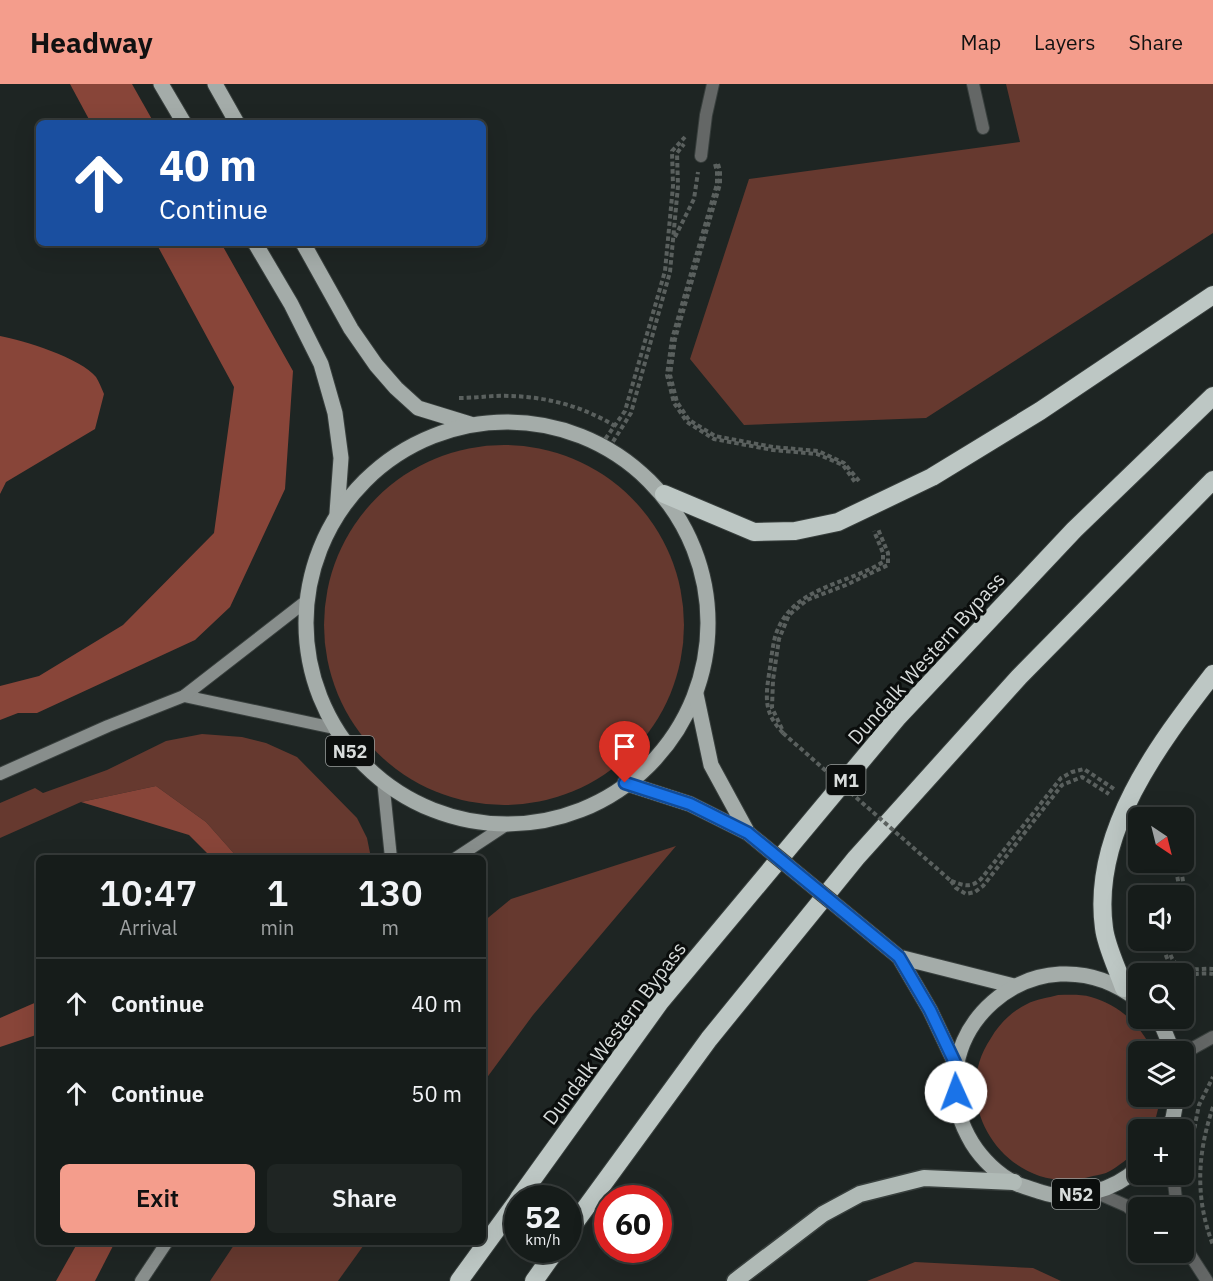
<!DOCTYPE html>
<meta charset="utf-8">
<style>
:root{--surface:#161c1a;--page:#1f2523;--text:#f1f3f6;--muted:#9ea1a2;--line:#353a39;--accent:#f49d8c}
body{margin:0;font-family:"IBM Plex Sans",sans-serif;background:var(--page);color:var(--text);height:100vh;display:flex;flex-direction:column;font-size:22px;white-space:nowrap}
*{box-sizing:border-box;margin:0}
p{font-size:20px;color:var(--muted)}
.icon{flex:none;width:33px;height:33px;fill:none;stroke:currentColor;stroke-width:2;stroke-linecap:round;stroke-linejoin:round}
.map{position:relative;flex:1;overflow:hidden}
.sheet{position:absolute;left:36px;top:771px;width:450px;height:390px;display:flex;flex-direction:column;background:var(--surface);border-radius:9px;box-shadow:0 6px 24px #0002,0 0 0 2px var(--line)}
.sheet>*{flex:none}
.guide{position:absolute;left:36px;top:36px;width:450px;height:126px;border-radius:9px;box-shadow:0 6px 24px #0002,0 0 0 2px var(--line);background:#1a4fa0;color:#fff;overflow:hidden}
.needle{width:39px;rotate:145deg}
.fabs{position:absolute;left:1128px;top:723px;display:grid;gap:12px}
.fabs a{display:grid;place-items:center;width:66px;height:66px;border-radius:9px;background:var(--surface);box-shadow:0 6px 24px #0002,0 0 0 2px var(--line);font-size:30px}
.speed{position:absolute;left:504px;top:1101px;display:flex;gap:12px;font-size:30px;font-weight:700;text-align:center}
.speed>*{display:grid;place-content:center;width:78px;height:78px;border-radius:50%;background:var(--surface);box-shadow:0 6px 24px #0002,0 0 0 2px var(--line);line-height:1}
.speed small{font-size:15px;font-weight:400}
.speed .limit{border:9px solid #d22;background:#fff;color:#111}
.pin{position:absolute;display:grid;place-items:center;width:51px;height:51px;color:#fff;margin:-62px -26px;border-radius:50% 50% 50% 0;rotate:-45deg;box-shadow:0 0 6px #0007}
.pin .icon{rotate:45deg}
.me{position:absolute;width:66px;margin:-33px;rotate:358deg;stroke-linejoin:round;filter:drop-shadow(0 0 4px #0008)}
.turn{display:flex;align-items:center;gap:21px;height:126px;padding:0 24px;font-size:27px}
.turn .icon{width:78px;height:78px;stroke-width:2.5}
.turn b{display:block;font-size:42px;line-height:51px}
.eta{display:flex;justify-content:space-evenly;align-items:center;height:102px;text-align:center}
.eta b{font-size:36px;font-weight:600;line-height:42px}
.primary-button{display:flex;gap:12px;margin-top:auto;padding:12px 24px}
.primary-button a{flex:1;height:69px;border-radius:9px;background:var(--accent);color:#111;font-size:24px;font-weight:600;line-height:69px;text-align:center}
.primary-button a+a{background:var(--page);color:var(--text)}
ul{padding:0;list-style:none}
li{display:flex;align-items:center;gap:18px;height:90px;padding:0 24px;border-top:2px solid var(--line)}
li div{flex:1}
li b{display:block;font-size:22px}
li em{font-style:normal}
header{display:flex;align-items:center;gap:36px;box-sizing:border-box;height:84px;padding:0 30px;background:var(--accent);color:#111}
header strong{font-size:28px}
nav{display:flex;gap:33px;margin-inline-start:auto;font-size:21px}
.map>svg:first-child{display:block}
.green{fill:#66392f}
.forest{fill:#884539}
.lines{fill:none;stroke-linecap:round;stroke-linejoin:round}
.minor-casing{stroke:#383f3d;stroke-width:14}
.tertiary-casing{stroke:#383f3d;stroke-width:14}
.secondary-casing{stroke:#383f3d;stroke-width:14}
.primary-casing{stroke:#383f3d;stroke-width:17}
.trunk-casing{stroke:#383f3d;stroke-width:19}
.motorway-casing{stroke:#383f3d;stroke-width:20}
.path{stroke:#5a605e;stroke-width:4;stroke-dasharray:4.5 3;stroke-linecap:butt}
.minor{stroke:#646766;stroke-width:12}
.tertiary{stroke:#646766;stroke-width:12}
.secondary{stroke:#888e8c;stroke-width:12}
.primary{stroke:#a4aca9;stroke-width:15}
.trunk{stroke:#b0bab6;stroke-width:16}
.motorway{stroke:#bdc7c4;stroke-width:18}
.primary-bridge-casing{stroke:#383f3d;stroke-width:17;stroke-linecap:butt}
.path-bridge{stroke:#5a605e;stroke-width:4;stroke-dasharray:4.5 3;stroke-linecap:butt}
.primary-bridge{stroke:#a4aca9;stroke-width:15}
.route-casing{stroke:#114b97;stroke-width:15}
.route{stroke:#1a73e8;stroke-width:10}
.labels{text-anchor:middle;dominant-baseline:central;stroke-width:6;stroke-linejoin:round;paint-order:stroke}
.shield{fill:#0b0e0d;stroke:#9a9e9d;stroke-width:1.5}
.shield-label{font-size:18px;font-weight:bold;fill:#d8dcdb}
.street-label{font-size:20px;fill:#d8dcdb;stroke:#0b0e0d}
</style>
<header>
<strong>Headway</strong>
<nav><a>Map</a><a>Layers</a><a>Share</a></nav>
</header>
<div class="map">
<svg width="1213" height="1197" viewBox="0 0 1213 1197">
<rect width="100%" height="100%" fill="#1e2523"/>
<!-- green -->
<g class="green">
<polygon points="1006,0 1213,0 1213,149 926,334 744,341 690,275 749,95 1020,58"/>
<circle cx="504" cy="541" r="180"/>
<polygon points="202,650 242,653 266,659 297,673 357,734 367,754 371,774 238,774 206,738 156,702 81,718 0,754 0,719 35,704 43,709 107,686 166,657"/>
<polygon points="676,762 533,931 483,999 483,838 511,815"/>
<path d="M1058,911C1068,911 1081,910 1091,913C1120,921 1140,941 1153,967L1138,968V1012L1161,1013L1154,1041L1151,1045L1138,1046V1064L1136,1068C1128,1074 1119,1082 1110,1087C1105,1090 1098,1091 1093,1092C1012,1117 944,1023 991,954C999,940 1012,927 1027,920C1036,915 1048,914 1058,911Z"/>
<polygon points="236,1158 366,1158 338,1197 210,1197"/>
<polygon points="915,1178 1033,1184 1061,1197 867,1197"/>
</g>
<!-- forest -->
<g class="forest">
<polygon points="70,0 132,0 154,39 91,39"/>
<polygon points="156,159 221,159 293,287 285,405 230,523 195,556 37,629 18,629 0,636 0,602 39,592 123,541 214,449 234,303"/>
<path d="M0,252C23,256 81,274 96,293C99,298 102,305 104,310L95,345L6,398L0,410Z"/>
<polygon points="156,702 206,738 238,774 212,774 189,751 81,718"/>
<polygon points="39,917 39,950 0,963 0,934"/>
<polygon points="78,1158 115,1158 95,1197 56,1197"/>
</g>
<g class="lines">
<defs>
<g id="minor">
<polyline points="973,0 983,44"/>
<polyline points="701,72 706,31 713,0"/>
<polyline points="1184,969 1213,953"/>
</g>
<g id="tertiary">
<polyline points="1173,1090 1177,1124"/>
<polyline points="1095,1108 1127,1122 1138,1131"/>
<polyline points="1184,1150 1187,1166 1207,1197"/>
</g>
<g id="secondary">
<polyline points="184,612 334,644"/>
<polyline points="0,690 108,642 184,612 305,518"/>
<polyline points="383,696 391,774"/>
<polyline points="456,774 509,739"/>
<polyline points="141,1197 167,1158"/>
</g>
<g id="primary">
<polyline points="161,0 184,39"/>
<polyline points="215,0 237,39"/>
<polyline points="255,159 291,220 321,280 335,329 341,374 337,429"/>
<polyline points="303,159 351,245 376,281 396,304 418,324 470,340"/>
<circle cx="507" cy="539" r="201"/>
<polyline points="696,610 711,681 748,749"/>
<polyline points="625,699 690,720 748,749"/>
<polyline points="899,873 930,926 957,983"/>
<polyline points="899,873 1014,902"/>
<path d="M1138,916C1036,837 908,953 972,1059C982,1075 998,1091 1015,1099C1023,1103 1033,1105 1041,1108C1073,1119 1115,1106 1138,1084"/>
<polyline points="1156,934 1163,944 1173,968"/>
<polyline points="1168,1046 1173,1034 1177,1012"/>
</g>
<polyline id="trunk" points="735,1197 823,1130 860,1110 924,1094 1014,1098"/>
<g id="motorway">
<polyline points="664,410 754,448 795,447 838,438 932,393 1040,327 1213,211"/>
<path d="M1124,904C1118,886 1106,862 1104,844C1091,749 1158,661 1213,590"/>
<polyline points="519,1114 660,918 898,633 1074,446 1213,312"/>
<polyline points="568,1148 709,955 856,774 1019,593 1213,396"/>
<polyline points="459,1197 518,1116"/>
<polyline points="534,1197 556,1166"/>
</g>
</defs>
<!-- minor casing -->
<use href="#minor" class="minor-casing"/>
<!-- tertiary casing -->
<use href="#tertiary" class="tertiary-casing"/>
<!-- secondary casing -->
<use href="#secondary" class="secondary-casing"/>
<!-- primary casing -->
<use href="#primary" class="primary-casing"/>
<!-- trunk casing -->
<use href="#trunk" class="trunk-casing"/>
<!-- motorway casing -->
<use href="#motorway" class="motorway-casing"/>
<!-- path -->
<g class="path">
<polyline points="715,80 717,87 717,100 672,255 667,291 674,319 687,338 714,355 773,366 817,370 843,381 855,398"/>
<polyline points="718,80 720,87 720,100 675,255 670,291 677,318 689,336 715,352 773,363 818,367 844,379 859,397"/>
<polyline points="675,153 694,115 698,88"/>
<path d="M459,314C477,314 494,311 511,312C548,313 584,323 615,342"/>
<polyline points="601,361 625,327 665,187 673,102 672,67 685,53"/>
<polyline points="609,364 631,329 670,188 678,102 677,69 684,60"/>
<polyline points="782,645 772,624 773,596 779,555 789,531 807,516 846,501 888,481 888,469 878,445"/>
<path d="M783,649C765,630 765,616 769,590C771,578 772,565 775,553C790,503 844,502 883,478V469L874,447"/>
<polyline points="1175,778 1179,803 1177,812"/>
<polyline points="1180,778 1184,804 1181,812"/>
<path d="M951,797C963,801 970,805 981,795L1061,694L1072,688L1084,685L1114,705"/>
<polyline points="951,797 956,804 966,810 975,808 983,802 1062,701 1082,693 1109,710"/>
<path d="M1165,856C1162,869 1170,885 1182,889C1191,892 1204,888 1213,890"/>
<path d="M1170,856C1167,867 1172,881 1184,884C1192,887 1204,884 1213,885"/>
<path d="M1213,1023C1197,1070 1195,1115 1213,1161"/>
<polyline points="1187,1081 1199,1021 1213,993"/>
</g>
<!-- minor -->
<use href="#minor" class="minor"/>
<!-- tertiary -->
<use href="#tertiary" class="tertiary"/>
<!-- secondary -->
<use href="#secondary" class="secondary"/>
<!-- primary -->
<use href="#primary" class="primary"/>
<!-- trunk -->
<use href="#trunk" class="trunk"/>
<!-- motorway -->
<use href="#motorway" class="motorway"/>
<defs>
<polyline id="primary-bridge" points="748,749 899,873"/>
</defs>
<!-- primary-bridge casing -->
<use href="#primary-bridge" class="primary-bridge-casing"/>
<!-- path-bridge -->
<polyline class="path-bridge" points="783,649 951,797"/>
<!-- primary-bridge -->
<use href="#primary-bridge" class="primary-bridge"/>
</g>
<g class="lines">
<defs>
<polyline id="route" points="625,699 690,720 748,749 899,873 930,926 957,983 956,1008"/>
</defs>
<!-- route casing -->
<use href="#route" class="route-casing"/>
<!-- route -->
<use href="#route" class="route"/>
</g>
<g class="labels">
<!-- shield labels -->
<g class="shield">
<rect x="326" y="652" width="48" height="30" rx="4.5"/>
<rect x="826.5" y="681" width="39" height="30" rx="4.5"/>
<rect x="1052" y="1095" width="48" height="30" rx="4.5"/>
</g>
<g class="shield-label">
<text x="350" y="667">N52</text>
<text x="846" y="696">M1</text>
<text x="1076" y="1110">N52</text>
</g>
<!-- street labels -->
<g class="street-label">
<text transform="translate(926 574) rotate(-48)">Dundalk Western Bypass</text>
<text transform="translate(614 949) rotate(-53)">Dundalk Western Bypass</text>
</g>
</g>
</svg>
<div class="fabs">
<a><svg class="needle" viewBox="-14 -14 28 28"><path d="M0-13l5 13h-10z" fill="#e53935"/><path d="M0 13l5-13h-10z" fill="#9ea1a2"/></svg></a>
<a><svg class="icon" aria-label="sound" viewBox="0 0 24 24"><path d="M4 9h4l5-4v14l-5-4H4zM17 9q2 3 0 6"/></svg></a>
<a><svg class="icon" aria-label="search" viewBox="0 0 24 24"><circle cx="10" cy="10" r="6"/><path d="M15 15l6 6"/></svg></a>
<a><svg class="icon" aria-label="layers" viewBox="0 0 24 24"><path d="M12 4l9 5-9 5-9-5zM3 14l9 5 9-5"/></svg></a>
<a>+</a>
<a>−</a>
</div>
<div class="speed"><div>52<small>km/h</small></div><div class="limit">60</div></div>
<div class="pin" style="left:625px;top:699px;background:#d93025"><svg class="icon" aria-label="arrive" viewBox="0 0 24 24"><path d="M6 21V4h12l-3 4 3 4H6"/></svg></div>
<svg class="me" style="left:956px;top:1008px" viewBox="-20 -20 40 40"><circle r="19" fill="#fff"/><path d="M0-13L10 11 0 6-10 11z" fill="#1a73e8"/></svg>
<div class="guide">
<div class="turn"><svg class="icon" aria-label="ahead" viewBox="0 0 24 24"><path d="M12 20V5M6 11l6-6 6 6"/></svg><div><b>40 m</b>Continue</div></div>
</div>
<section class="sheet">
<div class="eta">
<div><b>10:47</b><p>Arrival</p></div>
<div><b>1</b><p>min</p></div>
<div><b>130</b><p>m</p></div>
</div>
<ul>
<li><svg class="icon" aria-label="ahead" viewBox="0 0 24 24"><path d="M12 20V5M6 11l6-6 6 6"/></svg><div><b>Continue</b></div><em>40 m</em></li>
<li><svg class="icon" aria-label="ahead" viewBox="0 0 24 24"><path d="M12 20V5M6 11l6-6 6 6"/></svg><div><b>Continue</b></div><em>50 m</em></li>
</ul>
<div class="primary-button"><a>Exit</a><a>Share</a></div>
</section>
</div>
